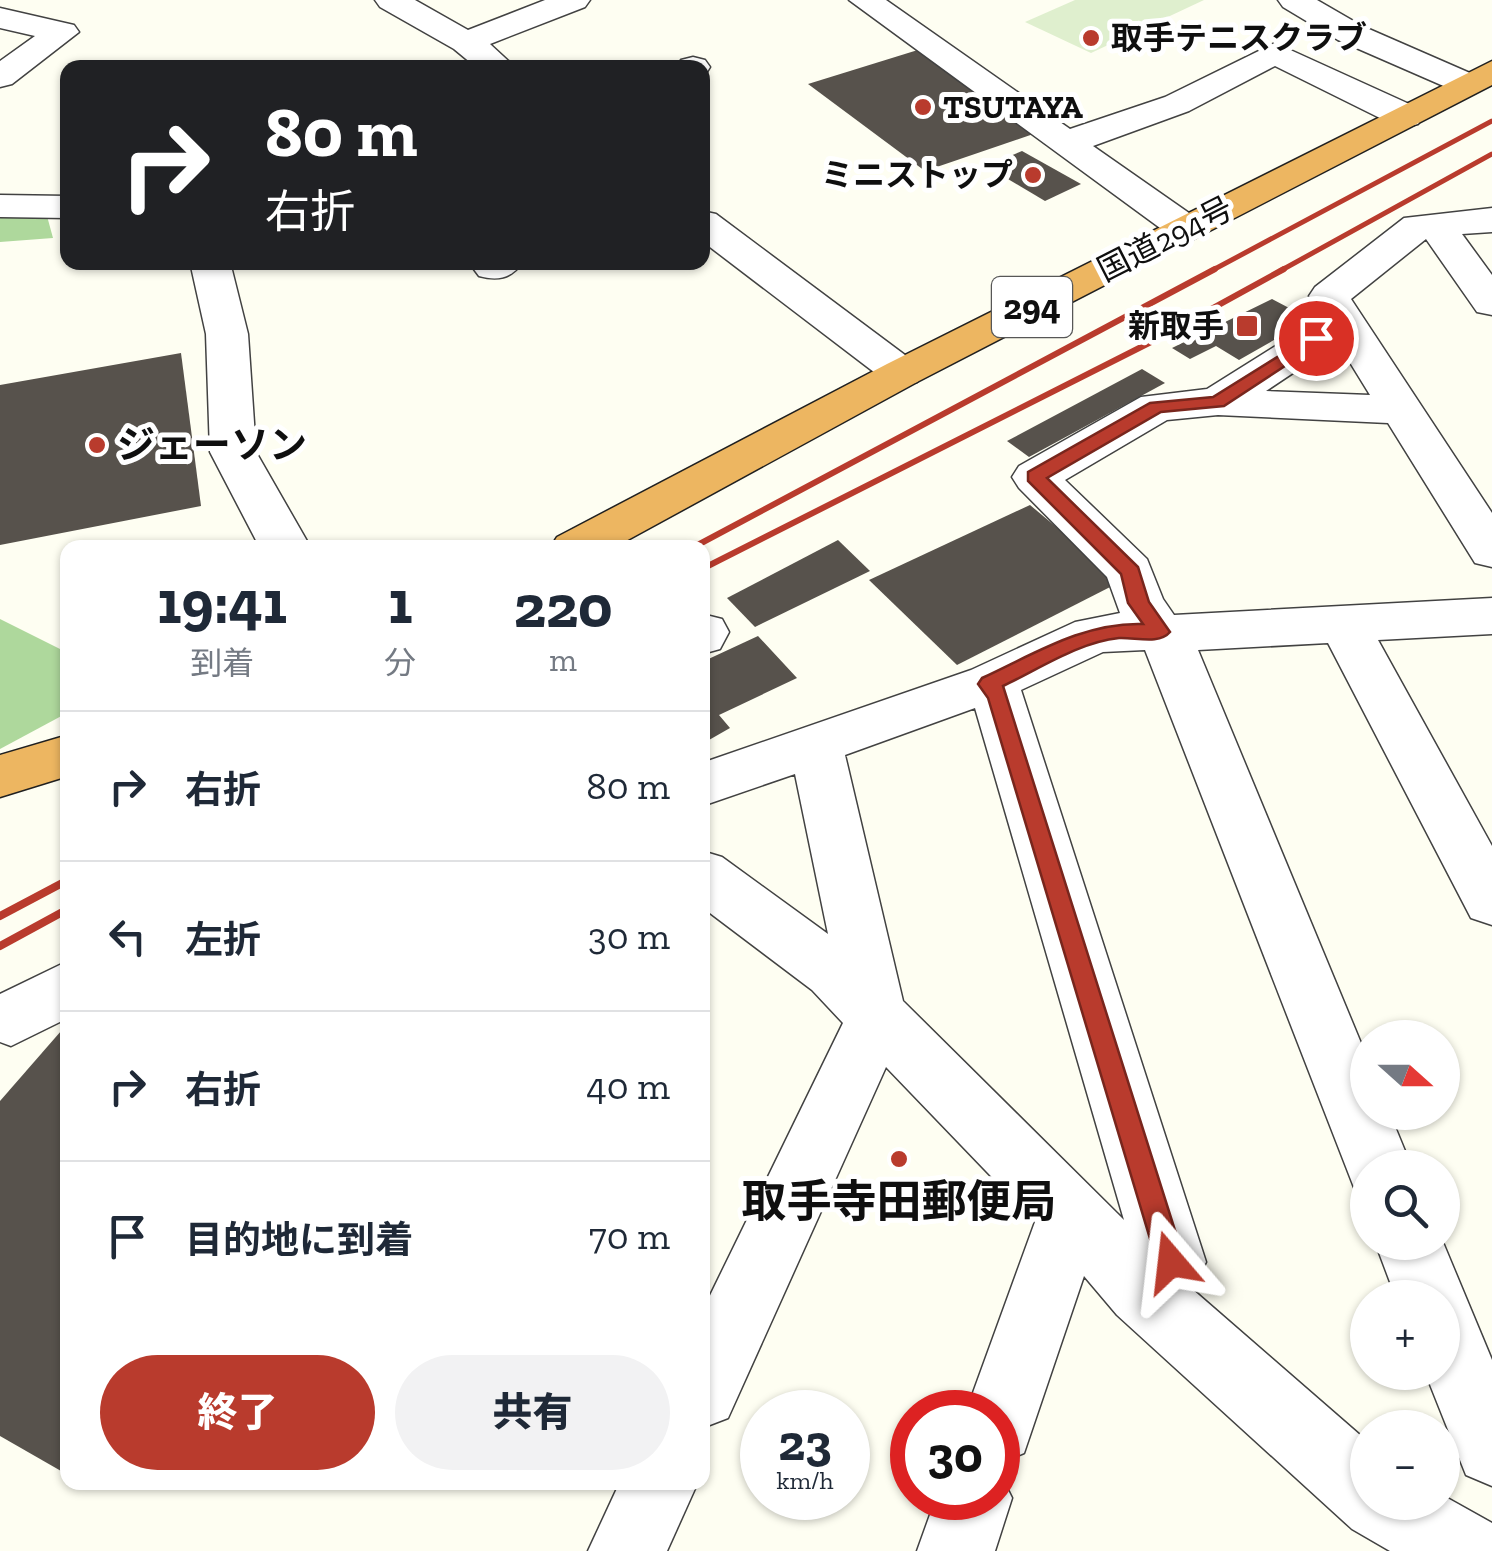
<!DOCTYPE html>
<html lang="ja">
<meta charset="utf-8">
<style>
:root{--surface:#fff;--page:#f2f2f3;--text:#1f2937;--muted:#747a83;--line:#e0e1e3;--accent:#b93b2d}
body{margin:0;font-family:"Zilla Slab","Noto Sans JP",serif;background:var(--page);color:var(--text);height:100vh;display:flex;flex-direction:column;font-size:38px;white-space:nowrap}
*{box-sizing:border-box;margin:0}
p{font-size:32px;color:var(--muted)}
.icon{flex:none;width:55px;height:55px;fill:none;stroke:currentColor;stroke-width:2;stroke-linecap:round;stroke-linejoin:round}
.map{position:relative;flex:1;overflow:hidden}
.side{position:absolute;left:60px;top:540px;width:650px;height:950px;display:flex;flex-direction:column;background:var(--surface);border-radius:20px;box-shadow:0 2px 8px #0004}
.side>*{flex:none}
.guide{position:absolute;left:60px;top:60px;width:650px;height:210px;border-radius:20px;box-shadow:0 2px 8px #0004;background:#202124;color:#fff;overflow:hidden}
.needle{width:65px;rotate:111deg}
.tools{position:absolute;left:1350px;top:1020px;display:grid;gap:20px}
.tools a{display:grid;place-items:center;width:110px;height:110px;border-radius:50%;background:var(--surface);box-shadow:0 2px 8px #0004;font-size:50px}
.speed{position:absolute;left:740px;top:1390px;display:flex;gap:20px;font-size:50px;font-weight:700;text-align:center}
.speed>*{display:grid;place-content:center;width:130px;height:130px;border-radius:50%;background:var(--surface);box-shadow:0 2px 8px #0004;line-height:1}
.speed small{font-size:25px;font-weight:400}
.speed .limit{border:15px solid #d22;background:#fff;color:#111}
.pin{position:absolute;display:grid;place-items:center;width:85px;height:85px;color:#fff;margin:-42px;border:5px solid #fff;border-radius:50%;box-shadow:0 2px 10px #0007}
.me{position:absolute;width:110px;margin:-55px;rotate:343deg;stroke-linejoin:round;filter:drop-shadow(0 0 8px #0008)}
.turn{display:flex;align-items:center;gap:35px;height:210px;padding:0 40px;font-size:45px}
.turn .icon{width:130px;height:130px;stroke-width:2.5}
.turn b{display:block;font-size:70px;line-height:85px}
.eta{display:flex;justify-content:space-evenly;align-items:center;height:170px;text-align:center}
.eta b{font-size:60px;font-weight:800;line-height:70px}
.primary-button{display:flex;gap:20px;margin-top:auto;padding:20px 40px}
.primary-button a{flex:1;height:115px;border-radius:60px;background:var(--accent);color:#fff;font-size:40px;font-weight:800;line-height:115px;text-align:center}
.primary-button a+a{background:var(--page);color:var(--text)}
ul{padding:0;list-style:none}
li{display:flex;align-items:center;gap:30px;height:150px;padding:0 40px;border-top:2px solid var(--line)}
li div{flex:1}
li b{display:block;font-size:38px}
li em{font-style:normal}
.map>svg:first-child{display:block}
.forest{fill:#aed89c}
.pitch{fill:#dfefce}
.building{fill:#57524c}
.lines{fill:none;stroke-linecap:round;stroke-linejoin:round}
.minor-casing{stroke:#424242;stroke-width:3}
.highway-casing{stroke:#202020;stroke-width:3}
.minor{fill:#fff;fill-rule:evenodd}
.highway{fill:#edb661;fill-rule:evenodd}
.rail-far2{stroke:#b93b2d;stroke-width:5}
.rail-far1{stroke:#b93b2d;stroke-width:6}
.rail{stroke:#b93b2d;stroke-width:8}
.route{fill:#b93b2d;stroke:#78261d;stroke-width:2.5}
.poi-dot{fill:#b93b2d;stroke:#fff;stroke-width:4}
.labels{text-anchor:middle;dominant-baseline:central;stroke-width:10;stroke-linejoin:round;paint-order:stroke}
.far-poi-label{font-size:32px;font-weight:bold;fill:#0f0f0f;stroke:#fff;text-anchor:start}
.far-street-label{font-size:32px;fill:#0f0f0f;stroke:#fff}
.shield{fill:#fff;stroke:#575757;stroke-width:2.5}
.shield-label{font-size:35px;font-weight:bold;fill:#0f0f0f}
.poi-label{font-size:38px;font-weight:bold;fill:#0f0f0f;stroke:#fff;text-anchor:start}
.near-poi-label{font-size:45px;font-weight:bold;fill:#0f0f0f;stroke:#fff}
</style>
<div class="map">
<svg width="1492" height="1551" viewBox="0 0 1492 1551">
<rect width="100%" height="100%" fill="#fefef2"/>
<!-- forest -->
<g class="forest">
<polygon points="0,216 47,216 53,238 0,242"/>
<polygon points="0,619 68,653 67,713 0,749"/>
</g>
<!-- pitch -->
<polygon class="pitch" points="1075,0 1204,0 1091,53 1025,22"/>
<!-- building -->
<g class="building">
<polygon points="921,49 1042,131 925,171 808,84"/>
<polygon points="1022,151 1081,184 1045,201 986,166"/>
<polygon points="1272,299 1291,309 1300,309 1295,313 1302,316 1289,323 1297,327 1239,360 1216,346 1190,359 1172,348"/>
<polygon points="181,353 201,506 0,545 0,385"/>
<polygon points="1142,369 1165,383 1029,457 1007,441"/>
<polygon points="1030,505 1116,577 1116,584 957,665 869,580"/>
<polygon points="838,540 870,571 755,627 727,598"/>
<polygon points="758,636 797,678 719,715 730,728 702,744 702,662"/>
<polygon points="68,1023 68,1475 0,1436 0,1101"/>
</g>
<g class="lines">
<defs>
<g id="minor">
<polygon points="375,0 415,0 468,30 545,0 590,0 585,7 490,44 516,68 477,68 454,49 380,7"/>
<polygon points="849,0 886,0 1070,129 1165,97 1275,43 1418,108 1423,116 1418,124 1405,127 1392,124 1275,66 1189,111 1093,146 1199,220 1204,228 1199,236 1185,240 1171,236"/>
<polygon points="1278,0 1317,0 1362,26 1479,77 1484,84 1479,91 1467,94 1455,91 1338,40 1283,7"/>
<polygon points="0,8 74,25 79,32 12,84 0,87 0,61 35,36 0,28"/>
<polygon points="693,57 705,60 710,67 705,75 702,68 676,68 681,60"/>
<polygon points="0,195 68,196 68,218 0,217"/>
<path d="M1492,208V232L1462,234L1492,275V315L1477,312L1426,239L1351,299L1492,513V567L1475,563L1388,423L1218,415L1167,420L1065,480L1147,559L1163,599L1174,615L1492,598V634L1378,640L1492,846V925L1471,918L1328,643L1198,650L1368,1060V1112H1389L1412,1168H1368V1194L1355,1190L1145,650L1103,652L1021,690L1206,1262L1192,1289L1368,1442V1502H1442V1495L1492,1523V1551H1390L1352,1529L1117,1315L1084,1276L1024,1453L998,1464V1412H966L1035,1222L886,1067L728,1418L702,1428V1312L843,1023L812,990L702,907V851L722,857L828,934L795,774L702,806V763L971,670L1075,622L1120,613L1107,577L1019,488L1012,477L1019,466L1141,397L1207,389L1322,317L1309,296L1315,287L1404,218ZM1338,343L1370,395L1266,391ZM975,708L1124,1220L903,1001L845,755Z"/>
<polygon points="702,211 716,214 917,364 924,373 917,382 902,386 887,382 702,241"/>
<polygon points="190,262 230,262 248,334 256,452 311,548 260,548 210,452 206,334"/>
<path d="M477,262H523C511,279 497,281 479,276L473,268Z"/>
<polygon points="702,614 722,619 729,632 720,649 702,654"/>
<polygon points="68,961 68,1018 11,1046 0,1042 0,994"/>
<polygon points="1442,1240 1492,1360 1492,1486 1466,1475 1425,1372 1442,1372 1442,1298 1396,1298 1375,1242"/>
<polygon points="998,1470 1012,1498 995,1551 917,1551 936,1498 998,1498"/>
<polygon points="620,1482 698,1482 667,1551 588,1551"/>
</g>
<g id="highway">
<polygon points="1492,61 1492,85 917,382 613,548 550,548 557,537 887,364"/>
<polygon points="68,735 68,776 0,797 0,755"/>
</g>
</defs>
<!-- minor casing -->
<use href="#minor" class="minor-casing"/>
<!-- highway casing -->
<use href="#highway" class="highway-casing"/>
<!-- minor -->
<use href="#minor" class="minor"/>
<!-- highway -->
<use href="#highway" class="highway"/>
<!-- rail-far2 -->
<g class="rail-far2">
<polyline points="1211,271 1492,121"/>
<polyline points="1280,271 1492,154"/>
</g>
<!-- rail-far1 -->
<g class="rail-far1">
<polyline points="692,548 1215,269"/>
<polyline points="702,569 1153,341 1284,269"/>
</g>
<!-- rail -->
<g class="rail">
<polyline points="0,916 68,880"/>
<polyline points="0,946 68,909"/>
</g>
</g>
<!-- route -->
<path class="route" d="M1316,333L1325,338L1323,341L1224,406L1161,412L1047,478L1138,567L1149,602L1170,632C1159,645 1135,637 1119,638C1079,642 1039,669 1003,686L1185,1262L1181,1272L1171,1276L1161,1272L1157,1262L988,698L978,684L982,678C1034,654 1084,622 1143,624L1128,603L1121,574L1028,481V472L1150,403L1213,397Z"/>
<!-- markers -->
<g class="poi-dot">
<circle cx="1091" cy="38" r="10"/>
<circle cx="923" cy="107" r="10"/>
<circle cx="1033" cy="175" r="10"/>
<rect x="1235" y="314" width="24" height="24" rx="5"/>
<circle cx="97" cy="445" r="10"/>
<circle cx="899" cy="1159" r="10"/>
</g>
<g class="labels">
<!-- far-poi labels -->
<g class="far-poi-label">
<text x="1111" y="38">取手テニスクラブ</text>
<text x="943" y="107">TSUTAYA</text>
<text x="1013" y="175" text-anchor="end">ミニストップ</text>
<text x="1224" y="326" text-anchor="end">新取手</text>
</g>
<!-- far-street labels -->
<g class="far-street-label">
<text transform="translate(1165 239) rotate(-27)">国道294号</text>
</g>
<!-- shield labels -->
<rect class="shield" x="992" y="277" width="80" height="60" rx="8"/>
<g class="shield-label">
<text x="1032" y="307">294</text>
</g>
<!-- poi labels -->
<g class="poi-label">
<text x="117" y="445">ジェーソン</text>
</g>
<!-- near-poi labels -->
<g class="near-poi-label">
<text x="899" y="1202">取手寺田郵便局</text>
</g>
</g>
</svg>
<div class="tools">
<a><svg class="needle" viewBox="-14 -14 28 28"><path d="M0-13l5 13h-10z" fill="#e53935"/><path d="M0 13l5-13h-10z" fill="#747a83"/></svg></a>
<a><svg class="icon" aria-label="search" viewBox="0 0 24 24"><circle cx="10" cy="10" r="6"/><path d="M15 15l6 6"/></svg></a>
<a>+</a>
<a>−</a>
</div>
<div class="speed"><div>23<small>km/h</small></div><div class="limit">30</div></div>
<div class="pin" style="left:1316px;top:338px;background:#d93025"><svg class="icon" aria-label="arrive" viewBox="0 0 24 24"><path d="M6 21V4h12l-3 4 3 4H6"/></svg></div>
<svg class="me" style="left:1171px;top:1262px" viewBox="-20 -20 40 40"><path d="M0-17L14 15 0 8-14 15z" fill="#b93b2d" stroke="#fff" stroke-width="4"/></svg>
<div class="guide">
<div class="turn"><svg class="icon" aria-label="right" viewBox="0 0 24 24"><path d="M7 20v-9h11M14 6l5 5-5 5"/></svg><div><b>80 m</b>右折</div></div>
</div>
<section class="side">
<div class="eta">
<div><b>19:41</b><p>到着</p></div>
<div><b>1</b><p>分</p></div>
<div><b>220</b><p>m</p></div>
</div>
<ul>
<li><svg class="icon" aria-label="right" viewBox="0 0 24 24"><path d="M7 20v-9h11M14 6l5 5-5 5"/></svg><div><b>右折</b></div><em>80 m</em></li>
<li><svg class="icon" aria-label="left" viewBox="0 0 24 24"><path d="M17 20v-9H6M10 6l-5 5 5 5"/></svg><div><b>左折</b></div><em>30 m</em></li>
<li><svg class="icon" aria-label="right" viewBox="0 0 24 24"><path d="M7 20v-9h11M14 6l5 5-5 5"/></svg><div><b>右折</b></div><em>40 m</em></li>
<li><svg class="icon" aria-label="arrive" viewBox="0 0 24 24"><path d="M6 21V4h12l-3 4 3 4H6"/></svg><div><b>目的地に到着</b></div><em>70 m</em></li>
</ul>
<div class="primary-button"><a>終了</a><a>共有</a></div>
</section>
</div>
